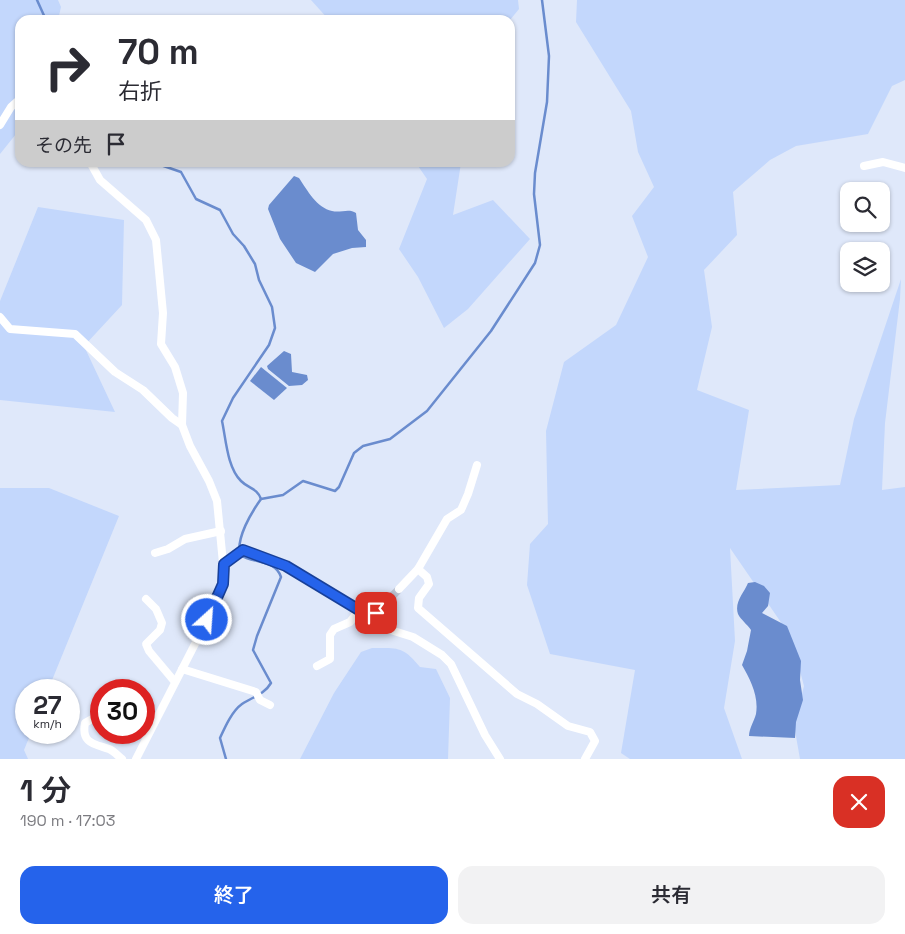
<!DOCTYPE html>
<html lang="ja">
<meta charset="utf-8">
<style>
:root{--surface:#fff;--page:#f2f2f3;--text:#2b2b33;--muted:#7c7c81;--accent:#2563eb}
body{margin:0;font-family:"Space Grotesk","Noto Sans JP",sans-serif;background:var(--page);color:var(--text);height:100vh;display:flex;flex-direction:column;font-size:19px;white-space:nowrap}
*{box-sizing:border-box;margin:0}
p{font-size:16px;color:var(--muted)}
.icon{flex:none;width:28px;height:28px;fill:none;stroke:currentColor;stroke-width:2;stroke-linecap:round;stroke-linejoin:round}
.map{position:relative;height:759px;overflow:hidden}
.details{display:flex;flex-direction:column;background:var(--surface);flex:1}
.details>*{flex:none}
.top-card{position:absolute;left:15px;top:15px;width:500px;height:152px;border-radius:15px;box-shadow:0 1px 4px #0004;background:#fff;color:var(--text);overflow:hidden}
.fabs{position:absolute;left:840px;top:182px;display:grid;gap:10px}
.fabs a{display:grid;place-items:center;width:50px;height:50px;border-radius:10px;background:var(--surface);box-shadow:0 1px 4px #0004;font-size:25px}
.speed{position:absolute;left:15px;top:679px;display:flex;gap:10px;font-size:25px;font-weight:700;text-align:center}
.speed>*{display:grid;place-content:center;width:65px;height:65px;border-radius:50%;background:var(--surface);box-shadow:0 1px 4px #0004;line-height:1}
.speed small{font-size:12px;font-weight:400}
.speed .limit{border:8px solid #d22;background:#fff;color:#111}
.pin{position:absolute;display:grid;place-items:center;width:42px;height:42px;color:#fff;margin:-21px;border-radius:10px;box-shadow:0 2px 8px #0006}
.me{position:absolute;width:55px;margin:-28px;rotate:26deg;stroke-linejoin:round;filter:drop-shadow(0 0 4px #0008)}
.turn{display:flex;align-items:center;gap:18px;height:105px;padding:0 20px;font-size:22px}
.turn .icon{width:65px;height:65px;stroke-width:2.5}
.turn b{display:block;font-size:35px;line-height:42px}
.then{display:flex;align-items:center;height:48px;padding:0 20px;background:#0003;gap:10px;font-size:19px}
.round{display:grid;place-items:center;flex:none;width:52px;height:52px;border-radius:15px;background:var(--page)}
.summary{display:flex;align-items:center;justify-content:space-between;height:85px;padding:0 20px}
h1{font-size:30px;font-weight:600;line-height:38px}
.button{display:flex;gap:10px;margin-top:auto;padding:10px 20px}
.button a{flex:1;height:58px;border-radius:15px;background:var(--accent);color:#fff;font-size:20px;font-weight:600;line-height:58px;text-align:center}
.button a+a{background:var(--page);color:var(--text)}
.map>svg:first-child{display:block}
.green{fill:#c3d7fc}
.water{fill:#6a8cce}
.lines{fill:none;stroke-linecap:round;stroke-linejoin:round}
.stream{stroke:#6a8cce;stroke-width:2.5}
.street-tunnel{stroke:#bfc7d7;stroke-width:8;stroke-dasharray:8 4;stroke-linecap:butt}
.street{stroke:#fff;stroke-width:8}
.route-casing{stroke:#184099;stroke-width:12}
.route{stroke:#2563eb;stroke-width:9}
</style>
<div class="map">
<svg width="905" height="759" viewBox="0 0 905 759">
<rect width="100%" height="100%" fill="#dfe8fa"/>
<!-- green -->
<g class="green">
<polygon points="0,0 58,0 61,7 58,20 20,20 20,129 0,154"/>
<polygon points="311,0 518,0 519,9 510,20 329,20"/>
<polygon points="577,0 905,0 905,80 892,86 868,134 796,146 770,160 733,192 737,235 704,270 712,327 697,390 749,410 736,490 840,485 854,419 901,279 900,299 885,423 882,490 905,487 905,759 800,759 794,725 804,686 791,637 730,548 735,641 724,708 742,759 630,759 621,753 635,670 550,654 527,585 530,544 548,524 546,431 564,362 616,325 648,257 632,216 654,187 638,152 631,111 576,22"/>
<polygon points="416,163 461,163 453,215 493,200 530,239 468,309 444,328 418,277 399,249 427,179"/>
<polygon points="38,207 124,220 122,305 84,346 115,412 0,400 0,301"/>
<polygon points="0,488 49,488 119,516 48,690 26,690 26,732 31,733 24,750 28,759 0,759"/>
<path d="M372,648C398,648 403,646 420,667L436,669L450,698L448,759H300L334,693L361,652Z"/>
</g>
<!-- water -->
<g class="water">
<path d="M294,176L299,178C307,190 317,208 332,211C341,213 349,208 356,213L358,230L366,240V247L352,248L333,254L315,272L296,263L280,239L268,209L269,205Z"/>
<polygon points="284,351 291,354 292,372 307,375 308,380 302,385 289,386 268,369 267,366"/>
<polygon points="261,367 287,388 274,400 250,381"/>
<path d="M755,582L764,586L770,593L768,606L762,613L787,626L801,661L800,680L803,700L796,722L795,738L749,736C749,729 754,721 756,714C759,696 750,679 742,665L747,651L751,630C747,624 741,620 738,614C734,602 744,593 748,583Z"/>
</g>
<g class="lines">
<!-- stream -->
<g class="stream">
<polyline points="37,0 46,20"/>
<path d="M152,162L181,172L196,199L220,210L233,234L244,246L255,264L259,280L272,307L275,328L269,345L233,398L222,421C226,439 227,467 241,481C249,489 257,488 261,499"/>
<path d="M226,759L220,738C225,727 232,711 242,704C252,697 264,695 271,683L253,650L257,636L281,577C275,559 254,564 240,555C236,538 251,513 261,499L283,495L303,481L335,491L339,487L354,453L363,446L390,439L427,411L491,331L535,263L540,245L534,194L535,173L547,102L549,56L542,0"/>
</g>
<!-- street-tunnel -->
<polyline class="street-tunnel" points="376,613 399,589"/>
<!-- street -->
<g class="street">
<polyline points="0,125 11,107 20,99"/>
<polyline points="90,162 100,180 146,220 156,240 163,313 161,344 175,367 183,393 182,425 190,446 209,481 217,501 223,563 223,585 217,601 136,759"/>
<polyline points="864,166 883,162 905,168"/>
<polyline points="0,317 10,329 75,334 115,372 143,390 172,418 182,425"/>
<polyline points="155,553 168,549 185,539 221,531"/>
<polyline points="223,563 243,551 286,566 363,612 381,627 413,637 442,655 451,664 485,735 500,759"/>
<polyline points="418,569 427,577 429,584 419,598 418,608 517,694 537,704 568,726 590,732 595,741 585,759"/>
<polyline points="399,589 418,569 447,519 461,510 468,494 477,465"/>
<polyline points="146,599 156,609 162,623 160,630 146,644 149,651 175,682"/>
<polyline points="317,666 330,659 330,635 334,629 350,622 359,610"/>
<polyline points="182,669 256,692 260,700 270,705"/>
<path d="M101,714L85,723C81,744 95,744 109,749C114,751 118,756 122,759"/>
</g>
</g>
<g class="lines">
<defs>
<polyline id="route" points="207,620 223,584 224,564 243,550 286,566 359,610 370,620 376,613"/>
</defs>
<!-- route casing -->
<use href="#route" class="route-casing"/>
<!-- route -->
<use href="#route" class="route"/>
</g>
</svg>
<div class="fabs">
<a><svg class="icon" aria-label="search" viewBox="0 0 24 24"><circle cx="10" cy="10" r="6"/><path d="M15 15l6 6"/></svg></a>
<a><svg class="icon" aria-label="layers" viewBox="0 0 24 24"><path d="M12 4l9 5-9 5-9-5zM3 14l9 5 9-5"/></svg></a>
</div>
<div class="speed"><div>27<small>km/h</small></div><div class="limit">30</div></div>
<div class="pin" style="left:376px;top:613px;background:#d93025"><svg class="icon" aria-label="arrive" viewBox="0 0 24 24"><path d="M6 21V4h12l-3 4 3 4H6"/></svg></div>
<svg class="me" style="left:207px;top:620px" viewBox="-20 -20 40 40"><circle r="17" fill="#2563eb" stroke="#fff" stroke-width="3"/><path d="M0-11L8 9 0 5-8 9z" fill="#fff"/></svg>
<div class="top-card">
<div class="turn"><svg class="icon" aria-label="right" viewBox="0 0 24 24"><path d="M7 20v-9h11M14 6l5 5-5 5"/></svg><div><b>70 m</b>右折</div></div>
<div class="then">その先<svg class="icon" aria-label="arrive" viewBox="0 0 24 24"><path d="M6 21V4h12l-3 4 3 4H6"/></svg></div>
</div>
</div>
<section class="details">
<div class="summary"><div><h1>1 分</h1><p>190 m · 17:03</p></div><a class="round" style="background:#d93025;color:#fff"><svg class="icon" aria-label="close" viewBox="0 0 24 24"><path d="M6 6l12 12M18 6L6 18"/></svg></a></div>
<div class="button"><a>終了</a><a>共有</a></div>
</section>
